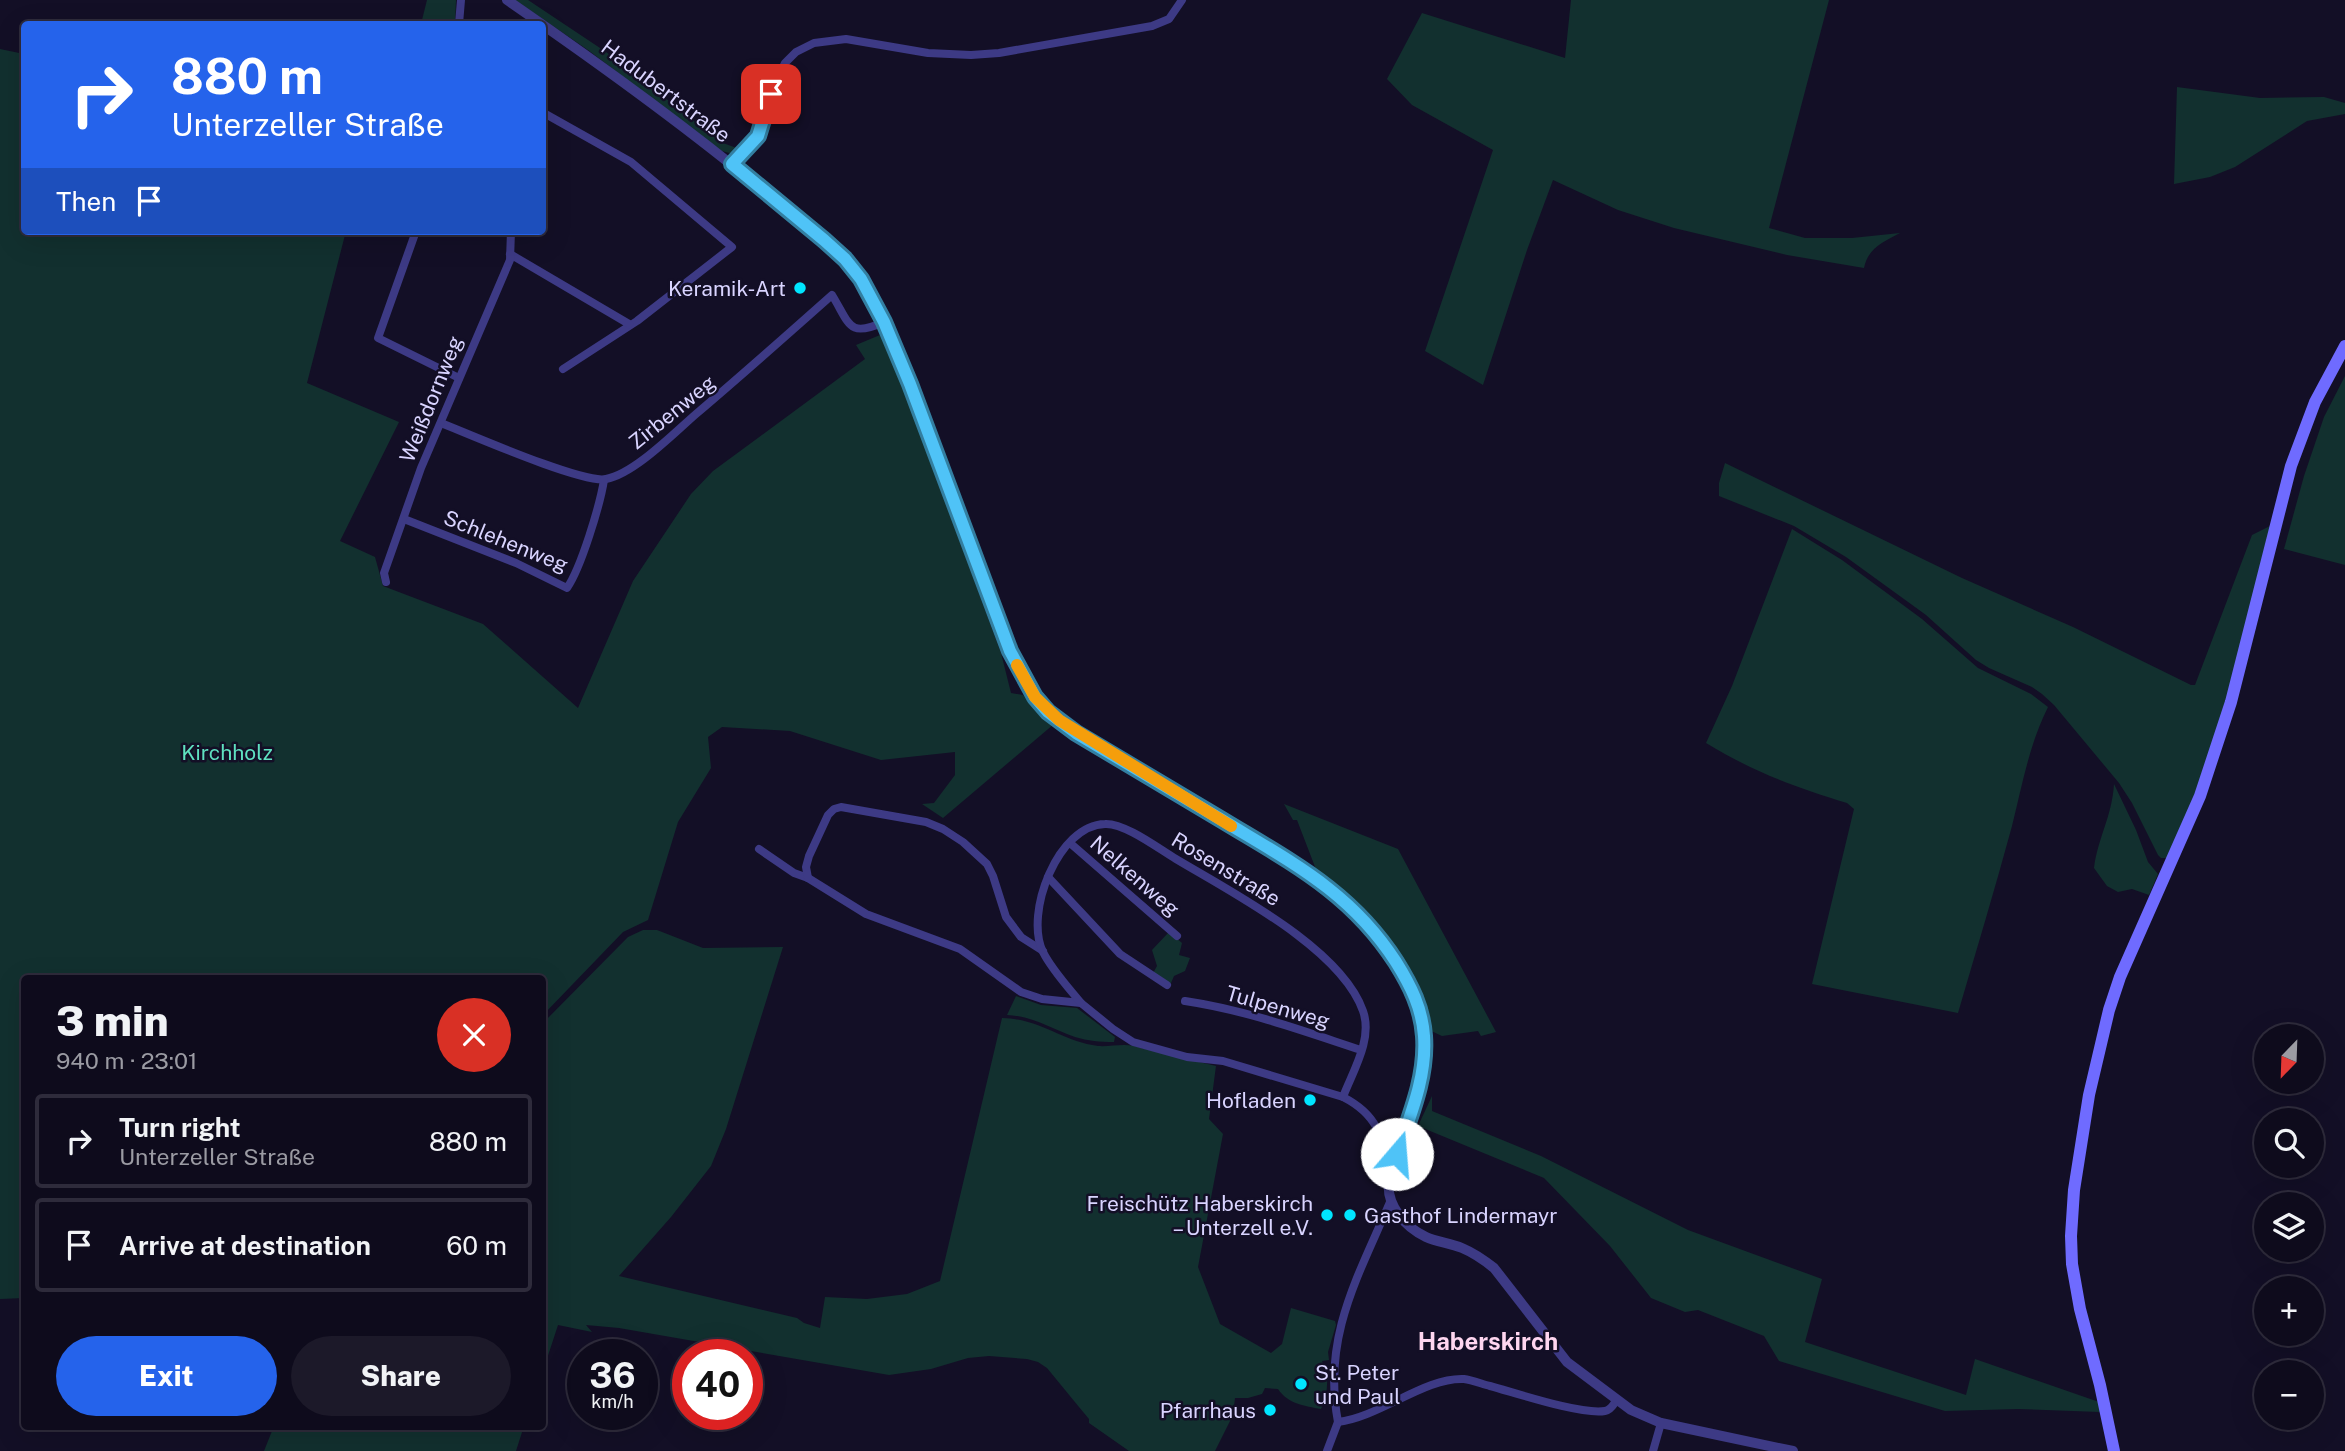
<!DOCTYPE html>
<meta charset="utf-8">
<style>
:root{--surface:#0e0b1c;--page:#1c1929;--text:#f1f3f6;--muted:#9b9ba3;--line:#2e2b3b;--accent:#2563eb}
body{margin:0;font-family:"Public Sans",sans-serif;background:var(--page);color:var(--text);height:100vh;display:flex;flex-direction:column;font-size:26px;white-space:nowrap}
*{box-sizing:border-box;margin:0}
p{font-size:23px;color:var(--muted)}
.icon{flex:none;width:38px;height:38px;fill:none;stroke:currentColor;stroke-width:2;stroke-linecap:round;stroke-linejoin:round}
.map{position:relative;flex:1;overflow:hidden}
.panel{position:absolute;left:21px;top:975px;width:525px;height:455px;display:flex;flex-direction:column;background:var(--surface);border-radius:7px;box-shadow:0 7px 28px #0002,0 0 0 2px var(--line)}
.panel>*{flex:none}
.guide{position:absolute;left:21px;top:21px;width:525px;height:214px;border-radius:7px;box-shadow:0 7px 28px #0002,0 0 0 2px var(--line);background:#2563eb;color:#fff;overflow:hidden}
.needle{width:46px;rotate:203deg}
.controls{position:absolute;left:2254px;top:1024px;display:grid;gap:14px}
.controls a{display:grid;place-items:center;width:70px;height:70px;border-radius:50%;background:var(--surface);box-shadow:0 7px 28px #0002,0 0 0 2px var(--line);font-size:35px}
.speed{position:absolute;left:567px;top:1339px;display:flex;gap:14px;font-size:35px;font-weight:700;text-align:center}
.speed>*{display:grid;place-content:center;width:91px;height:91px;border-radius:50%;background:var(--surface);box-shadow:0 7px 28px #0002,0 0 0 2px var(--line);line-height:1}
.speed small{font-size:18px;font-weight:400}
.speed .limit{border:10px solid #d22;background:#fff;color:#111}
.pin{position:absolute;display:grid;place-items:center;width:60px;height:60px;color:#fff;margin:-30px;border-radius:14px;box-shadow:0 4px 10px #0006}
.me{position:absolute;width:77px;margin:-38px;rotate:18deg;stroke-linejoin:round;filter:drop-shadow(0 0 5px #0008)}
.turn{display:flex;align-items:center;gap:24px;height:147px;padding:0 35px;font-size:32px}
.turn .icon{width:91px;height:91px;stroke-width:2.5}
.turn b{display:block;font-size:49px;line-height:60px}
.then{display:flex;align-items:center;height:66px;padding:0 35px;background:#0003;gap:14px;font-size:26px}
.round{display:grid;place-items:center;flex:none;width:74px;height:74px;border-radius:37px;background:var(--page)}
.head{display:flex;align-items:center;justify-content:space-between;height:119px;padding:0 35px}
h1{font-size:42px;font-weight:800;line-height:52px}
.action{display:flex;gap:14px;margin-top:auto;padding:14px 35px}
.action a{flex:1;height:80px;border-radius:42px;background:var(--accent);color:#fff;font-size:28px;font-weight:800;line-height:80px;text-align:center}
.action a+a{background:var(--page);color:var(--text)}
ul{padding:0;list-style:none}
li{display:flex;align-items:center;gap:21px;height:94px;margin:0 14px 10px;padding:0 21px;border:4px solid var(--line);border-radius:7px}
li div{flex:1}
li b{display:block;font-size:26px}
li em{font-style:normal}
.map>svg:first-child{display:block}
.green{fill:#12302f}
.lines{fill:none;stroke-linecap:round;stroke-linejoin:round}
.minor{stroke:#3d3a85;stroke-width:8}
.tertiary{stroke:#3d3a85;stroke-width:10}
.secondary{stroke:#6f6bff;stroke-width:12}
.route-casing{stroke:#337fa1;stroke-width:18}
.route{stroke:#4fc3f7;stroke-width:12}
.slow{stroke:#f59e0b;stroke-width:12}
.poi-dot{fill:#00e5ff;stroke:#130f26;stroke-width:2.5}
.labels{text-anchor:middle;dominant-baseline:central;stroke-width:5;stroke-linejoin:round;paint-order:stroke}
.street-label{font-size:21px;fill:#d9d4ff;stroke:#130f26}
.poi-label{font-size:21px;fill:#d9d4ff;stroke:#130f26;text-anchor:end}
.park-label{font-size:21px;fill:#5fe0c0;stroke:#130f26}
.quarter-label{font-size:24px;font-weight:bold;fill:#ffd6f0;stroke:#130f26}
</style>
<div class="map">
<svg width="2345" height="1451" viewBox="0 0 2345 1451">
<rect width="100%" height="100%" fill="#130f26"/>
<!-- green -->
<g class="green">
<polygon points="427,0 456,0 455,24 421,24"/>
<polygon points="515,0 528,0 606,52 723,143 742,150 733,154 722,151 588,50"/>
<path d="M1571,0H1829L1769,228L1805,238H1852L1900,233C1883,242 1868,248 1864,268L1787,255L1674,228L1618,210L1553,180L1527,250L1483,385L1425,351L1493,150L1412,105L1387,79L1422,13L1565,58Z"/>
<polygon points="0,49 24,54 24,231 213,231 224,235 226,231 346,231 307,383 399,422 340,541 375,557 383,586 483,624 578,708 633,581 691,494 713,471 865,359 856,345 880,335 902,385 1001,653 1011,693 1023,695 1054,724 943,818 922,804 934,803 955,775 955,752 881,760 790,731 722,727 708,737 711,768 678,822 648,920 623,932 543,1015 542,978 24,978 24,1298 0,1299"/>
<polygon points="2177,87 2260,98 2324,97 2345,103 2345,114 2307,121 2235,167 2210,177 2174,184"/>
<polygon points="2345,376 2345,565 2284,549 2304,476 2324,417"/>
<polygon points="1725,463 1962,578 2073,627 2191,685 2195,685 2252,535 2270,526 2227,700 2195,794 2167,858 2161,858 2158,855 2132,803 2119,783 2054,705 2042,694 2032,687 1989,668 1976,660 1926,615 1846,557 1794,526 1719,496 1719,483"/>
<path d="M1792,529L1842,560L1922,619L1978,668L2031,694L2048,707C2029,745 2022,786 2012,826C1995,889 1976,951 1958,1013L1812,984L1854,809L1847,803C1794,787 1754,772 1706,743L1732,686Z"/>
<path d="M2114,784L2136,830L2148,862L2158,874L2149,895L2132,889L2118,892L2107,886L2094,868C2098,837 2112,817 2114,784Z"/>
<polygon points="1284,804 1398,849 1496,1032 1481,1036 1478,1031 1442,1036 1429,1030 1421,1003 1365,915 1317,872 1297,820 1293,820"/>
<path d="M643,930H657L703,948L783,947L726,1129L711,1166L671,1217L619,1276L797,1318L804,1323L820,1328L825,1297L867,1299L907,1294L940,1281L1002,1018C1041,1019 1063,1042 1098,1046C1112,1047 1127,1042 1141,1048L1216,1066L1209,1119L1223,1134L1198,1267L1220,1324L1271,1353L1282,1344L1291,1308L1335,1321L1336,1325L1328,1352L1329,1360L1322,1361C1330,1376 1328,1393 1321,1409C1305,1406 1288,1404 1278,1389L1265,1388L1262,1394L1248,1398H1235L1233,1415L1215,1451H1129L1089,1423V1419L1079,1407L1047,1368L1038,1362L1027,1359L989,1356L968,1358L931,1369L889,1375L619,1328L586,1325L592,1332L558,1325L543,1371V1023L628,937Z"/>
<polygon points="1169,932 1182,943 1179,955 1190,958 1185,971 1174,976 1171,983 1167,984 1152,975 1157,966 1152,950"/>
<path d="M1016,996L1041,1005L1077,1008L1115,1037L1114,1042C1100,1042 1088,1041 1075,1037C1052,1029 1033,1016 1007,1015Z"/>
<polygon points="1432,1096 1432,1111 1541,1156 1688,1230 1822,1279 1805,1342 1966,1395 1975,1359 2099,1402 2100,1412 2018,1409 1945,1411 1779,1361 1764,1336 1698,1310 1685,1312 1651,1298 1610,1246 1544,1178 1418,1126"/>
<polygon points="274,1426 524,1426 516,1451 264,1451"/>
</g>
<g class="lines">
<!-- minor -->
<g class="minor">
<polyline points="459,24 461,0"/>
<polyline points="542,112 631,162 732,247 637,321 563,369"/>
<polyline points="732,164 758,136 770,94 785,63 796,52 814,43 846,39 928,53 971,55 999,53 1152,26 1169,19 1182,0"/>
<polyline points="416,231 378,338 459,378"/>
<polyline points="510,254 629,324"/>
<path d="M441,423C469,434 583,484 606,479C634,474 674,433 696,414C742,375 787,335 832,295C850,324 848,338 884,322"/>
<path d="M404,519L516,563L567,588C581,568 600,505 604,480"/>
<polyline points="386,582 384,573 421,468 510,260 511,231"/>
<polyline points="1070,843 1177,936"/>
<path d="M759,849L794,873L808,878L866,914L960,949L1021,992L1042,999L1081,1003L1113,1029L1133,1042L1187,1057L1223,1061L1343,1097C1376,1114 1385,1136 1385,1173L1390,1176"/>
<polyline points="1048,877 1120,954 1167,985"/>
<polyline points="808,878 806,867 809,856 828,815 834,809 841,807 926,822 943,829 963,842 987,864 993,876 1006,917 1021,937 1043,951"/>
<path d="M1185,1001C1246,1010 1303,1031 1361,1050"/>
<path d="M1081,1003C1068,987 1052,970 1043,952C1024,913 1058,825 1105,824C1125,823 1159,849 1176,859C1231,892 1341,948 1363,1011C1373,1039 1353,1071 1343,1097"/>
<path d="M1338,1422C1380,1417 1425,1377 1464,1379C1472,1380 1482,1384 1490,1386C1516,1393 1581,1415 1605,1411C1611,1410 1613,1405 1616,1401"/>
<path d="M1338,1422C1322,1337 1358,1277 1390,1202"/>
<polyline points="1327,1451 1338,1422"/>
<polyline points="1653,1451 1661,1423"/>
</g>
<!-- tertiary -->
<path class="tertiary" d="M507,0C597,62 686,126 770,196C801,221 836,245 860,278C888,317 908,378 924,423C953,499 981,575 1010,651C1029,690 1040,707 1076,733C1123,761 1170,789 1217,818C1289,861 1351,891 1397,964C1412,987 1423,1010 1424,1038C1427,1087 1403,1136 1389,1182C1386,1205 1405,1227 1426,1237C1437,1242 1450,1243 1462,1248C1474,1253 1484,1260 1494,1268L1567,1362L1631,1410L1661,1423L1793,1451"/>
<!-- secondary -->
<polyline class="secondary" points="2114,1451 2100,1385 2080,1309 2072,1264 2071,1236 2074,1190 2089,1095 2109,1010 2120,977 2200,796 2231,702 2291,466 2315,402 2345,346"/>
</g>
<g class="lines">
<defs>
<path id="route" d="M771,94L758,136L732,164L824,240L845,259L861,279L884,322L910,384L1010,651L1035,697L1048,712L1076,733C1124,762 1173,791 1222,820C1291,862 1351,892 1396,962C1411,986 1422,1008 1424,1036C1427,1077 1410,1116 1397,1154"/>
</defs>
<!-- route casing -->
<use href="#route" class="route-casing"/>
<!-- route -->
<use href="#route" class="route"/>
<!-- slow -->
<polyline class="slow" points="1017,665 1035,697 1059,720 1231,826"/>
</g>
<!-- markers -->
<g class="poi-dot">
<circle cx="800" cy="288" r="7"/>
<circle cx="1310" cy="1100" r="7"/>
<circle cx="1327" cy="1215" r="7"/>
<circle cx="1350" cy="1215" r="7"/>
<circle cx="1301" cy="1384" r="7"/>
<circle cx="1270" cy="1410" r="7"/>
</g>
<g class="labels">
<!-- street labels -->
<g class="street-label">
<text transform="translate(666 91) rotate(37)">Hadubertstraße</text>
<text transform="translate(431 399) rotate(-68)">Weißdornweg</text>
<text transform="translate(672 412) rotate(-39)">Zirbenweg</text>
<text transform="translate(506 541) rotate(22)">Schlehenweg</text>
<text transform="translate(1226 869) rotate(31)">Rosenstraße</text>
<text transform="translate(1135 876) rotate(41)">Nelkenweg</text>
<text transform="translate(1278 1007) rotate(16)">Tulpenweg</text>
</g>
<!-- poi labels -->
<g class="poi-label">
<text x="786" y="288">Keramik-Art</text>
<text x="1296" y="1100">Hofladen</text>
<text x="1313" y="1203">Freischütz Haberskirch<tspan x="1313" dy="24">– Unterzell e.V.</tspan></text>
<text x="1364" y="1215" text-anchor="start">Gasthof Lindermayr</text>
<text x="1315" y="1372" text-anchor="start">St. Peter<tspan x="1315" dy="24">und Paul</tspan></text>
<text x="1256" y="1410">Pfarrhaus</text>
</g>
<!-- park labels -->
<g class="park-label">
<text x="227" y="752">Kirchholz</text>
</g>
<!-- quarter labels -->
<g class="quarter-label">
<text x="1488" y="1341">Haberskirch</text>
</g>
</g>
</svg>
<div class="controls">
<a><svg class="needle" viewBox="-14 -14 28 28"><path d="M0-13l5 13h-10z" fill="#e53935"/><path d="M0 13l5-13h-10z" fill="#9b9ba3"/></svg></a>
<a><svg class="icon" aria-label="search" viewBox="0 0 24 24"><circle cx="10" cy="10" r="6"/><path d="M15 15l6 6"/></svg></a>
<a><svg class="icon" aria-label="layers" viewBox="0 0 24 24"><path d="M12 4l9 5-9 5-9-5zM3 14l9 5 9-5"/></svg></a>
<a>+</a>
<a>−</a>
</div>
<div class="speed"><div>36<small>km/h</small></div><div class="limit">40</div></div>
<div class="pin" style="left:771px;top:94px;background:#d93025"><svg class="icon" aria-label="arrive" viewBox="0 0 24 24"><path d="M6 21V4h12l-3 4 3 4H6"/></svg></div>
<svg class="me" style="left:1397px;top:1154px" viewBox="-20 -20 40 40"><circle r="19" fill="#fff"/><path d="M0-13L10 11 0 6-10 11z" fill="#4fc3f7"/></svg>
<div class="guide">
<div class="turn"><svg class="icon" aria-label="right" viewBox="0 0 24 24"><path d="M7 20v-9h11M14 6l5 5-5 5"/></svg><div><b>880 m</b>Unterzeller Straße</div></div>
<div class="then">Then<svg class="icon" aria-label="arrive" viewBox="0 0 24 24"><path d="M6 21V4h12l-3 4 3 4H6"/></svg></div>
</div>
<section class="panel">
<div class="head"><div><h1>3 min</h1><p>940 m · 23:01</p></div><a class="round" style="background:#d93025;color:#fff"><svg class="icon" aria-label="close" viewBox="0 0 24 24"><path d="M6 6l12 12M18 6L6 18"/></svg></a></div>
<ul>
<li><svg class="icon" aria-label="right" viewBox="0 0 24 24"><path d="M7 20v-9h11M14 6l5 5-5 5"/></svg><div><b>Turn right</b><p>Unterzeller Straße</p></div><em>880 m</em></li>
<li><svg class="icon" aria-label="arrive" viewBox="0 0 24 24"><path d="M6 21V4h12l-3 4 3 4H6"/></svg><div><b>Arrive at destination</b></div><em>60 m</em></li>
</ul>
<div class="action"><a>Exit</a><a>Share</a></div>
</section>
</div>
